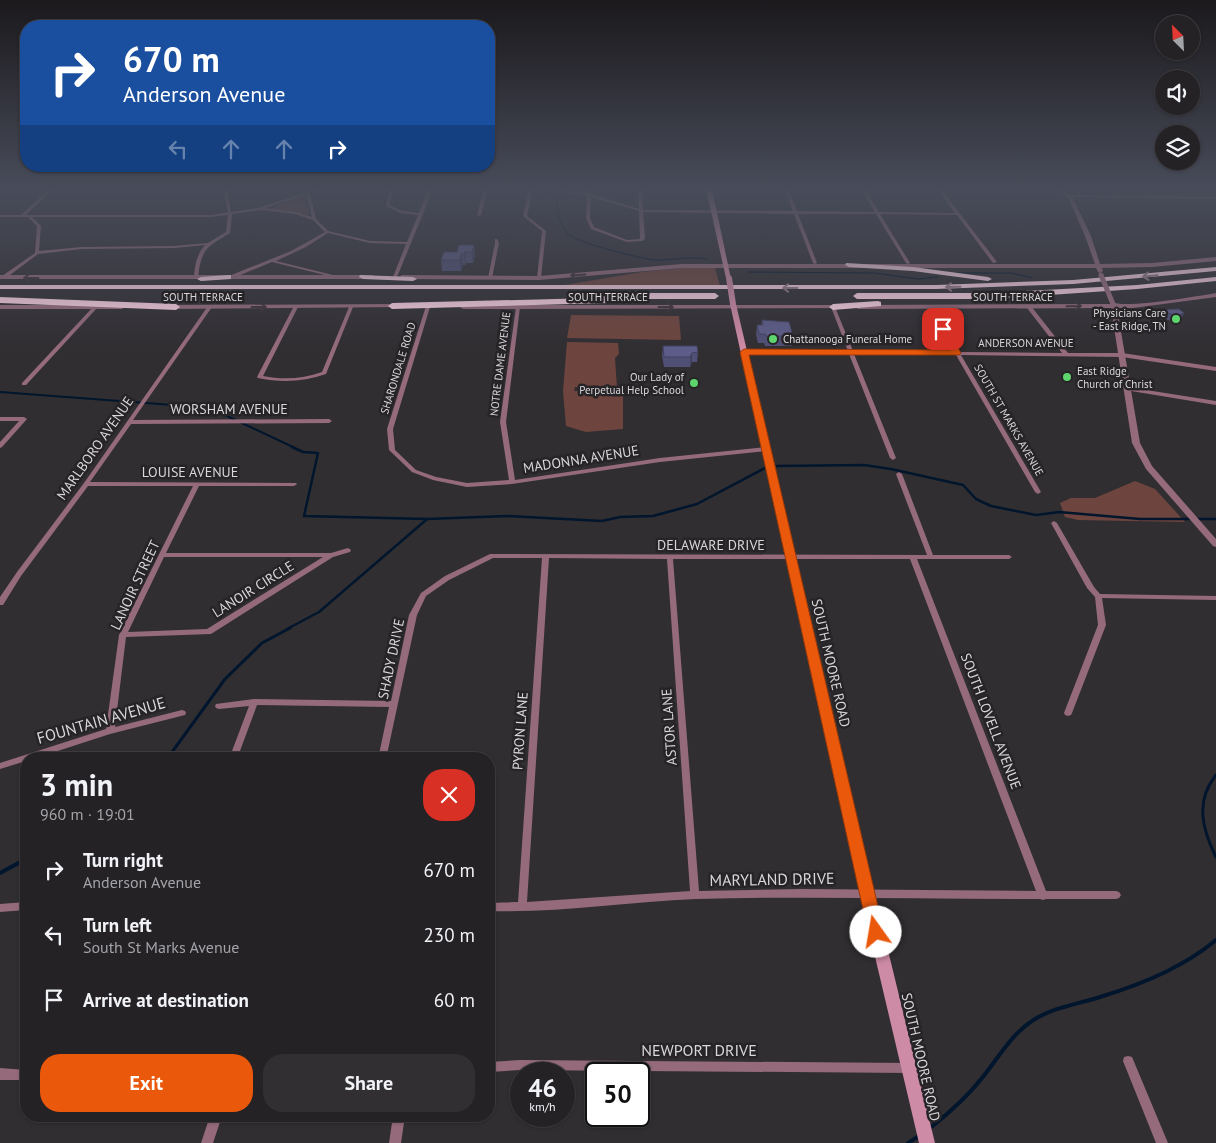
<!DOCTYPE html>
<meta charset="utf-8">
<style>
:root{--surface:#252226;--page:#312f32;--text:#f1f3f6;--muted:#a3a4a7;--line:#423f43;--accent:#ea580c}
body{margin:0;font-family:"PT Sans",sans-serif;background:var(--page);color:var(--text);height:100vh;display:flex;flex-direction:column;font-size:19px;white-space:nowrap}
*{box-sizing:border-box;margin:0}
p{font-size:16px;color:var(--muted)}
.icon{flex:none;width:28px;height:28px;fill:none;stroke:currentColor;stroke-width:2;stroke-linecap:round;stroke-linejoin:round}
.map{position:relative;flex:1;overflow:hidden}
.details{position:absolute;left:20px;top:752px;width:475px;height:370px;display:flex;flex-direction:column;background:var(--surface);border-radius:20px;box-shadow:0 1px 4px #0004,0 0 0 1px var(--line)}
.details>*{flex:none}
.hud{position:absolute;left:20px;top:20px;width:475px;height:152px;border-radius:20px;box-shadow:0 1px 4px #0004,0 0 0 1px var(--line);background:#1a4fa0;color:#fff;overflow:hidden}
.needle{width:32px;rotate:336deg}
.fabs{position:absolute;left:1155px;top:15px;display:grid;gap:10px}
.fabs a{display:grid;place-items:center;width:45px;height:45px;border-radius:50%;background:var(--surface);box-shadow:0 1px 4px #0004,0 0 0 1px var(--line);font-size:25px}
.speed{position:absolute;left:510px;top:1062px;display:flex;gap:10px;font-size:25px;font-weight:700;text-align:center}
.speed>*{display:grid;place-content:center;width:65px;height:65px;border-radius:50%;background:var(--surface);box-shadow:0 1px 4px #0004,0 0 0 1px var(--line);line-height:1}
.speed small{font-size:12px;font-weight:400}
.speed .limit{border:2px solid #111;border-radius:8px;background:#fff;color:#111}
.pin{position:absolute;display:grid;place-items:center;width:42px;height:42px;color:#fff;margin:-21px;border-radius:10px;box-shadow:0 2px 8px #0006}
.me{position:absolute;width:55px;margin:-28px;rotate:347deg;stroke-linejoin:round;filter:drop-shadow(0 0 4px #0008)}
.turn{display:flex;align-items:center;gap:18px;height:105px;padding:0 20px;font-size:22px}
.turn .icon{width:65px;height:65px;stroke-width:2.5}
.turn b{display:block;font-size:35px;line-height:42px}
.lanes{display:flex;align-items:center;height:48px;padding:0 20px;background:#0003;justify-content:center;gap:25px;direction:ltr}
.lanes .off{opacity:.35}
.round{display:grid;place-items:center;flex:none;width:52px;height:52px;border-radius:20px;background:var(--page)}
.overview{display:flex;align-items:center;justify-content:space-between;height:85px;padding:0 20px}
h1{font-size:30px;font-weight:600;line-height:38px}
.primary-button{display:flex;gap:10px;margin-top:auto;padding:10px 20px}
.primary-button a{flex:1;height:58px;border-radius:20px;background:var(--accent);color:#fff;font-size:20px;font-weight:600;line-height:58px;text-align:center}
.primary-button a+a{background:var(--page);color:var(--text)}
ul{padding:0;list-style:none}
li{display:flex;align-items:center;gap:15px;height:65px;padding:0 20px}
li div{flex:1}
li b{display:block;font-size:19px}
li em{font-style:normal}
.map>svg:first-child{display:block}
.green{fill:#6e453e}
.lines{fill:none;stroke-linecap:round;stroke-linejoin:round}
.stream-far4{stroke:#01162d;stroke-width:1}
.stream-far3{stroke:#01162d;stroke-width:2}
.stream-far2{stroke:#01162d;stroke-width:2.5}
.stream-far1{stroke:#01162d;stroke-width:3}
.stream{stroke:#01162d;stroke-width:4}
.minor{fill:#956b7b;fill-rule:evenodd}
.tertiary{fill:#956b7b;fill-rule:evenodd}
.secondary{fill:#ce8ba5;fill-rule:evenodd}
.motorway{fill:#fcd2e1;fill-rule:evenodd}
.tertiary-bridge{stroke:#956b7b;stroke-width:5}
.secondary-bridge{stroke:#ce8ba5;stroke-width:6}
.wall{fill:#504f75}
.shaded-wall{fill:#41405f}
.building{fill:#5d5c88;stroke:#41405f}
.oneway{stroke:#3d3239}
.oneway2{stroke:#927b84}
.route{fill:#ea580c;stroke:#983908}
.poi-dot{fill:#5dd56c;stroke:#272428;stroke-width:2}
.labels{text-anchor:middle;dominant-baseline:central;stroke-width:5;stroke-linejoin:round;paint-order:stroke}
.far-street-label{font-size:11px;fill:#d9d7da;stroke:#272428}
.far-poi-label{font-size:11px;fill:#d9d7da;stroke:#272428;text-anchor:end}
.street-label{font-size:14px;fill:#d9d7da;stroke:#272428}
.near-street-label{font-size:16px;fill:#d9d7da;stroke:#272428}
</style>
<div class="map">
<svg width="1216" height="1143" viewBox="0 0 1216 1143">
<rect width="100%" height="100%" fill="#312e32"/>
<!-- green -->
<g class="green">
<polygon points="299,196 304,196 310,215 271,209"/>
<polygon points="682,268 715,268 720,286 565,285 642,272"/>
<polygon points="571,315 679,316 681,340 567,338"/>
<polygon points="567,342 618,343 619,354 615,358 617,388 575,387 574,391 623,393 623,429 586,432 566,426 563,391"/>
<polygon points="1135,481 1155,489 1185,522 1078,520 1065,517 1060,503 1071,498 1095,498"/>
</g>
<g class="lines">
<!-- stream-far4 -->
<g class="stream-far4">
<path d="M542,189L557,198C558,212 558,223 568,234C575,242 644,260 657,260C674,260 690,256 707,259"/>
<polyline points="748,272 875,273 918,279 938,277"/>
<polyline points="957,273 1012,273 1032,278"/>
</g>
<!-- stream-far3 -->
<polyline class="stream-far3" points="0,392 199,407 227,416 295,448"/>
<!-- stream-far2 -->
<g class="stream-far2">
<polyline points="292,447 303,452 318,453 304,516 427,519 507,516 602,521 620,517 653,516 697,504 765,468"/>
<polyline points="777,466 864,465 891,469 963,485 976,499 991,506 1036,515 1059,512 1140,519 1216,519"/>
<polyline points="287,629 319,612 426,520"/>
</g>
<!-- stream-far1 -->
<g class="stream-far1">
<polyline points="167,759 225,679 262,643 290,628"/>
<path d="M1216,775C1195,801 1202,829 1216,857"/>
</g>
<!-- stream -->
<g class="stream">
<polyline points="0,873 26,859"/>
<path d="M930,1128C949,1113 967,1097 982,1078C999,1057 1012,1033 1035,1019C1055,1007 1078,1004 1100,997C1140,985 1184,967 1216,940"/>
<polyline points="908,1143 919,1136"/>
</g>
<!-- minor -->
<g class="minor">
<path d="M49,189H53L26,215H211L228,212L224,196L225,189H229L228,196L231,212L258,208L304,193H305V195L265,208L295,212L312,217L306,194L308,193L310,194L316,219L328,231L370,241L407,242L418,215L400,213L386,206L390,189H394L389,205L402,211L419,213L428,189H432L423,214L397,277L395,278L393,277L406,244L370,243L328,233L306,247L276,261L337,276V278L272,262L233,278H229V276L291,251L325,232L313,220L295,214L261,210L232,214L230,233C218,241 205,245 201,261C199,266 199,272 198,277L194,276C195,264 197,254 205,245L174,248L82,249L38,254L6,278H2V276L35,253L37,226L28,217H0V215H21ZM228,215L226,232L208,243L174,246L82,247L39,251L41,226L32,217H211Z"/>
<polygon points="319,189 325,189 312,192 310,191"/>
<polygon points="484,189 488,189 481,215 479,216 477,215"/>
<polygon points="529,189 533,189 527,216 546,231 541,278 539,279 537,278 542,231 523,216"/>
<path d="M549,189H555L587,194V189H591V194L639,209L638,189H642L643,210L793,211L784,189H788L797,211L875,212L861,189H865L879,212L955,213L937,189H941L997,262L993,263L957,215L880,214L910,263L908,264L906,263L876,214H798L817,263L815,264L813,263L794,214L643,212L645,237L644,240L642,241L627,242L591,229L586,218L587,196ZM591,197L639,211L640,239L627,240L594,227L590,218Z"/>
<polygon points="1070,195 1216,197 1216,199 1069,197 1068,196"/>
<polygon points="495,239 497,239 499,243 492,278 490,279 488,278 495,243"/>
<path d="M208,306L212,307L133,420L329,419L332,421L329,423L131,424L90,482L296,483L297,484L294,486H199L166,553H331L348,548L351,550L350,552L333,557L211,634L126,637L115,727L182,710L185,711L186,713L185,715L110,734L33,759H26V761L0,769V763L106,729L119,635L193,486H88L21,576L3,605H0V597L17,572L84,483ZM164,557H323L207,629L128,632Z"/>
<path d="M294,306L298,307L263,376C283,380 303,379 322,372L349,307L351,306L353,307L326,374C304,382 281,383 258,378L257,377Z"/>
<polygon points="426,306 430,307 393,429 395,450 416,470 436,477 467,483 509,480 500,422 516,307 518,306 520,307 506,422 515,480 660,458 767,447 770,449 767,451 660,462 512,484 467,487 433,480 412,472 389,450 387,429"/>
<polygon points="831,306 835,307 853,351 954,352 928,307 930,306 932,307 959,352 1062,353 1027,308 1027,306 1031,306 1068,353 1122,353 1216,367 1216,371 1122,357 961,355 1041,492 1038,494 1035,492 956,355 854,354 896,458 893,460 890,458 849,354 744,354 741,352 744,350 848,351 831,307"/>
<polygon points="93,307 97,308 26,385 22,385 22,383"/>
<polygon points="1127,387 1216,401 1216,405 1125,390 1124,389"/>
<polygon points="0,417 24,417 27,419 2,447 0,448 0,442 19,421 0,421"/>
<path d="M899,472L902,474L933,555H1009L1012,557L1009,559H917L1046,891H1116L1119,892L1121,895L1119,898L1116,899H1046L1043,900L1040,899C926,899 811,896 696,899C627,902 558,913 489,911V903L518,902L542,558H493L449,580L426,596L417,615L386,759H378L389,707L257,705L237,759H229L249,706L219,709L216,708L215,706L216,704L254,699L391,701L409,615L421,593L445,576L490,554L927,555L896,474ZM549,558L667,559L690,891L527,902ZM673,559H910L1036,891L801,889L699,891Z"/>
<polygon points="1054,521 1057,523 1094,587 1100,594 1216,596 1216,600 1102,598 1106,625 1072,713 1071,715 1068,716 1065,715 1064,713 1098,625 1095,597 1087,588 1051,523"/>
<polygon points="26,902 26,910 0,912 0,904"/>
<polygon points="1128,1056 1132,1057 1168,1143 1156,1143 1123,1061 1124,1057"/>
<polygon points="520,1060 909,1063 913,1064 914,1068 913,1072 909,1073 520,1070 489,1072 489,1062"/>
<polygon points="0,1068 26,1070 26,1080 0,1080"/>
<polygon points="210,1116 222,1116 213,1143 201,1143"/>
<polygon points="393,1116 405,1116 401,1143 389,1143"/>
</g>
<!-- tertiary -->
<g class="tertiary">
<polygon points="1056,189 1061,189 1072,196 1091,236 1100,264 1152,263 1216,257 1216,261 1152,267 1102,268 1103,271 1100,273 1098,272 1096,268 682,268 539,280 402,279 399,277 402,275 539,276 682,264 1095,264 1085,236 1068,197"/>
<polygon points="0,275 372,275 375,277 372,279 0,279"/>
<path d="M1216,293V297L1133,308H1117L1140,443L1152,466L1216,539V547L1213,546L1146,469L1132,443L1111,308L858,309L855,307L858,305L1110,304L1113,302C1123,309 1199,296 1216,293Z"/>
<polygon points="400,304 403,306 402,307 168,309 165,307 168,305"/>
<polygon points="0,305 122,305 125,307 122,309 0,309"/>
<polygon points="840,305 843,307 842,308 463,309 460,307 463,305"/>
</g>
<!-- secondary -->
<g class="secondary">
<polygon points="706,189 712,189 731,279 726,278"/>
<polygon points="733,302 736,304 874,893 935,1143 919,1143 860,893 730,304"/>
</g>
<!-- motorway -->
<g class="motorway">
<polygon points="846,263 913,267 988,277 992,279 988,281 913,271 849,267 845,265"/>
<polygon points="1216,267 1216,271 1073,284 936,289 0,289 0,285 936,285 1073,280"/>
<polygon points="228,275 231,275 231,279 201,281 197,279 201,277"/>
<polygon points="360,275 413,277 417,279 413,281 363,279 359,277"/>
<polygon points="1216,277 1216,281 1137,289 989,299 857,299 853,296 857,293 989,293 1137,285"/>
<polygon points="597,293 715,293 719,296 715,299 610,299 610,302 607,303 392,309 388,306 392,303 594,298 593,296"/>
<polygon points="0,297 176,304 180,307 176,310 0,303"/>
<polygon points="878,301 881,302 881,306 833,310 829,307 833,304"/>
</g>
<!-- tertiary-bridge -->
<polyline class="tertiary-bridge" points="1101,275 1113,304"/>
<!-- secondary-bridge -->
<polyline class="secondary-bridge" points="729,278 733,304"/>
</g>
<!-- wall -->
<g class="wall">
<polygon points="474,245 475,256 473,263 466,263 465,265 463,265 461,271 442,271 441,260 457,252"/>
<polygon points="1158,310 1184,313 1181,319 1175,322 1156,316"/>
<polygon points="762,320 793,336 792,346 765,346 764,343 758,343 756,335 757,325 761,325"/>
<polygon points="663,346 698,352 697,362 692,362 690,367 664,367 662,355"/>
</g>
<!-- shaded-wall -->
<g class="shaded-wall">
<polygon points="474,245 475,256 473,263 472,252"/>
<polygon points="465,252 466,263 465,265 464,254"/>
<polygon points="461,254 463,265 461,271 460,260"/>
<polygon points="1184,313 1181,319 1175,322 1177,316"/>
<polygon points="692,353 692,362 690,367 690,357"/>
</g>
<!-- building -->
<g class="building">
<polygon points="459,245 474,245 472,252 465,252 464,254 461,254 460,260 441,260 444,252 457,252"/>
<polygon points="1179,309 1184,313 1177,316 1158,310"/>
<polygon points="762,320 789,322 793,336 766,336 765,334 759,334 757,325 763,325"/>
<polygon points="663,346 697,346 698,352 692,353 690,357 664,357"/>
</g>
<!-- one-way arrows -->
<defs><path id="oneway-shaft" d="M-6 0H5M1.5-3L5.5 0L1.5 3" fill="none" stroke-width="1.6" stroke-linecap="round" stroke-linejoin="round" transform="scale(1.25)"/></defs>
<g class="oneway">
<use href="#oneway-shaft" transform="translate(578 275) rotate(176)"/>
<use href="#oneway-shaft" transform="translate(31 278) rotate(-180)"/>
<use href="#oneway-shaft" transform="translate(1074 306) rotate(-1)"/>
<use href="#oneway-shaft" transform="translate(259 307)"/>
<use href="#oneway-shaft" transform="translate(666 307)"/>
</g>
<g class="oneway2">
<use href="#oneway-shaft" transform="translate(1150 276) rotate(175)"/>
<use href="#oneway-shaft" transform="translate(953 287) rotate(179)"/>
<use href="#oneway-shaft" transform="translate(790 288) rotate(180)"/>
</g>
<!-- sky -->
<linearGradient id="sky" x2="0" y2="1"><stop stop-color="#1b191c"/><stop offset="0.54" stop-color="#484c5a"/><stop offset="1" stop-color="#484c5a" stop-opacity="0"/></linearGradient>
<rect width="1216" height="349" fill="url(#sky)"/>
<!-- route -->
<polygon class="route" points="940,327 946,327 961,353 959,355 749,355 884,932 882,938 876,940 870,938 868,932 740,352 744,349 951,350 939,329"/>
<!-- markers -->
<g class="poi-dot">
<circle cx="1176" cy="319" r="5"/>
<circle cx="773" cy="339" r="5"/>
<circle cx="1067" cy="377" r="5"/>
<circle cx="694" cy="383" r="5"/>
</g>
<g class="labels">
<!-- far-street labels -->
<g class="far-street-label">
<text x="203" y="297">SOUTH TERRACE</text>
<text x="608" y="297">SOUTH TERRACE</text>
<text x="1013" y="297">SOUTH TERRACE</text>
<text x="1026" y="343">ANDERSON AVENUE</text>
<text transform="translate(500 364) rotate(-83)">NOTRE DAME AVENUE</text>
<text transform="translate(398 368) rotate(-73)">SHARONDALE ROAD</text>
<text transform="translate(1009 420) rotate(60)">SOUTH ST MARKS AVENUE</text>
</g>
<!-- far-poi labels -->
<g class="far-poi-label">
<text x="1166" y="313">Physicians Care<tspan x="1166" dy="13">- East Ridge, TN</tspan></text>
<text x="783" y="339" text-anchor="start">Chattanooga Funeral Home</text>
<text x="1077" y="371" text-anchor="start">East Ridge<tspan x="1077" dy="13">Church of Christ</tspan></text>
<text x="684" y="377">Our Lady of<tspan x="684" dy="13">Perpetual Help School</tspan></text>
</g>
<!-- street labels -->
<g class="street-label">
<text x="229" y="409">WORSHAM AVENUE</text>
<text transform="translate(95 448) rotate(-55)">MARLBORO AVENUE</text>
<text transform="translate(581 459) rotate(-9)">MADONNA AVENUE</text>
<text x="190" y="472">LOUISE AVENUE</text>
<text x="711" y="545">DELAWARE DRIVE</text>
<text transform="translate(135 585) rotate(-65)">LANOIR STREET</text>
<text transform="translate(253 589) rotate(-32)">LANOIR CIRCLE</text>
<text transform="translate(391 659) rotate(-78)">SHADY DRIVE</text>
<text transform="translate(831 663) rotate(77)">SOUTH MOORE ROAD</text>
<text transform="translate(991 721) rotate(69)">SOUTH LOVELL AVENUE</text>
<text transform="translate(669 727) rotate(-94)">ASTOR LANE</text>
<text transform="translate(520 731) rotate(-86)">PYRON LANE</text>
<text transform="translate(921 1057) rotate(77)">SOUTH MOORE ROAD</text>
</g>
<!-- near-street labels -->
<g class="near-street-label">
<text transform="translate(101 720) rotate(-16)">FOUNTAIN AVENUE</text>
<text transform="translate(772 879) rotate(-1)">MARYLAND DRIVE</text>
<text x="699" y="1050">NEWPORT DRIVE</text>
</g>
</g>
</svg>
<div class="fabs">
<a><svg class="needle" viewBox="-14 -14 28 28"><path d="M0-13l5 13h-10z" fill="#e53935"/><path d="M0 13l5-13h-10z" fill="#a3a4a7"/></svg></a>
<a><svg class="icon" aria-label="sound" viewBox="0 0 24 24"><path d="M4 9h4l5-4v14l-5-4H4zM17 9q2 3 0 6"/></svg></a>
<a><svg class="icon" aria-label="layers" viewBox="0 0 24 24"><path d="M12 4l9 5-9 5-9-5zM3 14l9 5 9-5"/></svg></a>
</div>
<div class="speed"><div>46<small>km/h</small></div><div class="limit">50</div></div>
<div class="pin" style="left:943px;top:329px;background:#d93025"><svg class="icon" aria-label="arrive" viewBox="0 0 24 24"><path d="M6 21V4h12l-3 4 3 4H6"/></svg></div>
<svg class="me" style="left:876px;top:932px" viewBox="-20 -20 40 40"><circle r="19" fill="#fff"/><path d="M0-13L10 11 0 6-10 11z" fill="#ea580c"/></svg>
<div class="hud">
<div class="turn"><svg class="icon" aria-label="right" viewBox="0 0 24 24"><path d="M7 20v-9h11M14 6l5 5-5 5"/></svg><div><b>670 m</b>Anderson Avenue</div></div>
<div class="lanes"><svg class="icon off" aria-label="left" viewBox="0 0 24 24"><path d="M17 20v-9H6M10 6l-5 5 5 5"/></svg><svg class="icon off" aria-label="ahead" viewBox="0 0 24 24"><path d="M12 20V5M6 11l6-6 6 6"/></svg><svg class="icon off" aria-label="ahead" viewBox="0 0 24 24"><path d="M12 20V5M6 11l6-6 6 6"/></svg><svg class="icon" aria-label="right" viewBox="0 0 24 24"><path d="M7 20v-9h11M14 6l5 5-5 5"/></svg></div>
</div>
<section class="details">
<div class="overview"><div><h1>3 min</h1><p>960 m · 19:01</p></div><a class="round" style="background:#d93025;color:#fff"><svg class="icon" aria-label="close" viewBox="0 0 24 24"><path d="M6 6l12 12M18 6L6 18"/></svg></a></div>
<ul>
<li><svg class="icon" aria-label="right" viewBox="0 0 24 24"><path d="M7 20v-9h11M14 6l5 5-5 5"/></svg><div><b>Turn right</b><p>Anderson Avenue</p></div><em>670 m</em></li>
<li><svg class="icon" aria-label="left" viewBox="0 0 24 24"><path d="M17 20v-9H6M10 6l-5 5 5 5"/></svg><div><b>Turn left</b><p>South St Marks Avenue</p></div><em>230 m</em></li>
<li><svg class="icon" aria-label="arrive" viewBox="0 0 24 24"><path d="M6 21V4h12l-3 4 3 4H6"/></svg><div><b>Arrive at destination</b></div><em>60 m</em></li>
</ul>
<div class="primary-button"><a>Exit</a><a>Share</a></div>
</section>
</div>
